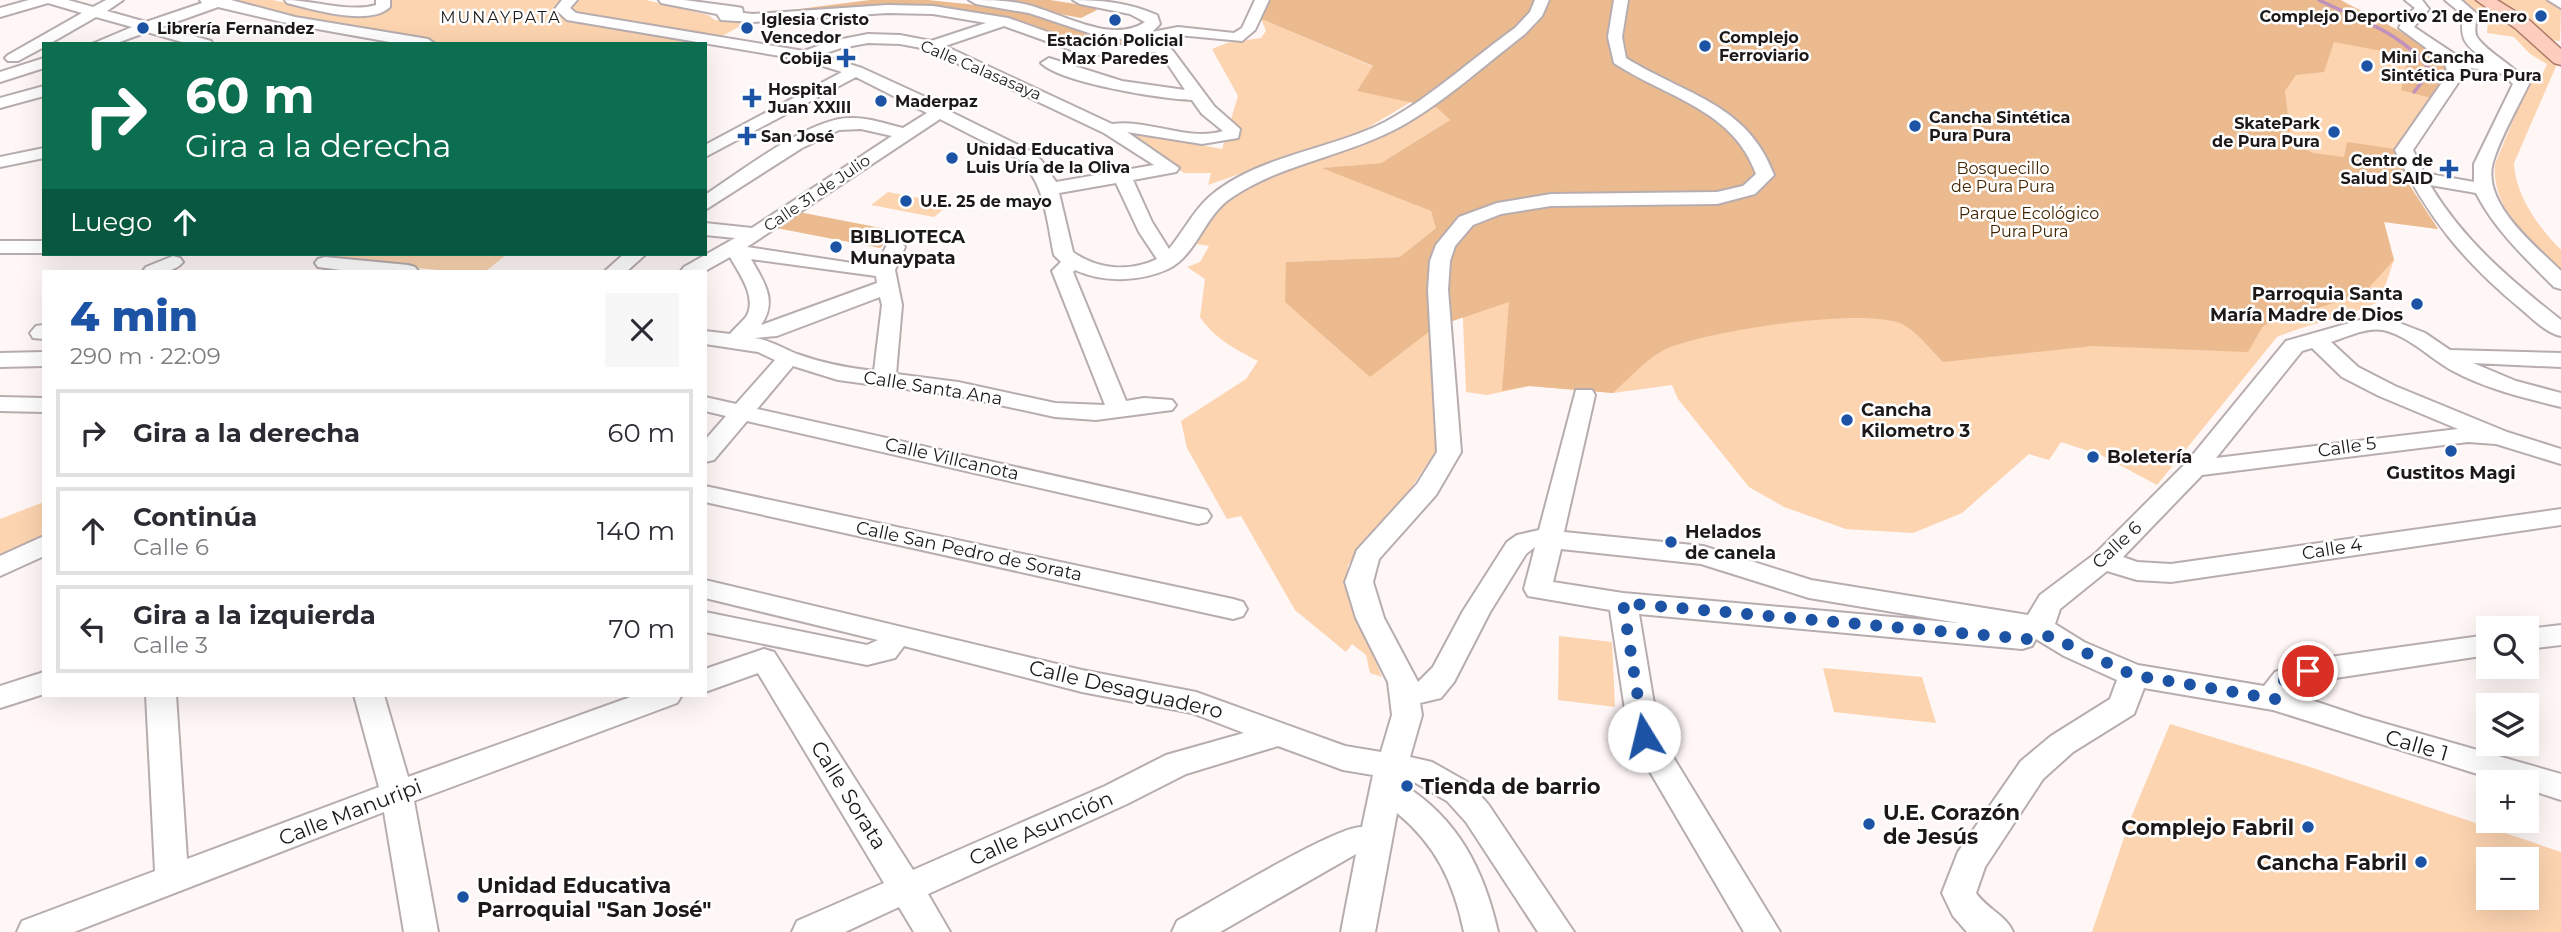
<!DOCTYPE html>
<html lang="es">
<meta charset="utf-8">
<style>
:root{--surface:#fff;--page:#f7f7f7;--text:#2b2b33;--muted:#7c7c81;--line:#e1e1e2;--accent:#1d53a5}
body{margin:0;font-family:Montserrat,sans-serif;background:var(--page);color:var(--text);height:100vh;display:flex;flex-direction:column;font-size:26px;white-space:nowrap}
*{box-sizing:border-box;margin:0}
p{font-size:23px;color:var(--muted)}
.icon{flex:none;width:38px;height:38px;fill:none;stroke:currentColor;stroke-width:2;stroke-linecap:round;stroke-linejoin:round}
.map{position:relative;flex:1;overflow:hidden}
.panel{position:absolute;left:42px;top:270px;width:665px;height:427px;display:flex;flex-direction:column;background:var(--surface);border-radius:0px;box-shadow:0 7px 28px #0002}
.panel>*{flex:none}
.top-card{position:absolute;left:42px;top:42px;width:665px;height:214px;border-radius:0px;box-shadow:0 7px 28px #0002;background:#0b6e4f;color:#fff;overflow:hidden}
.tools{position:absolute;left:2476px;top:616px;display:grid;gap:14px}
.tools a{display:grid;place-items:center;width:63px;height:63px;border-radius:0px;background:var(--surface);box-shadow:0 7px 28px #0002;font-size:35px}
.pin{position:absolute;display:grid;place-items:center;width:60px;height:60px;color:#fff;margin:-30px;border:4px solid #fff;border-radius:50%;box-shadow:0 2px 7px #0007}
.me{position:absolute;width:77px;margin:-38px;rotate:351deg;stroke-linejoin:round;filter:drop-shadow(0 0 5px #0008)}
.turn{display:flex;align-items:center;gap:24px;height:147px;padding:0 28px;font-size:32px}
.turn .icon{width:91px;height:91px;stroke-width:2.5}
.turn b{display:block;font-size:49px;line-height:60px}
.then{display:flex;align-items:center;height:66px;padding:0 28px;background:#0003;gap:14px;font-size:26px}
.round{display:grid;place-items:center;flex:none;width:74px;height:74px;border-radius:0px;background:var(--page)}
.overview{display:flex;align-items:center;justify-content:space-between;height:119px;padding:0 28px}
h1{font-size:42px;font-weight:800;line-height:52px;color:var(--accent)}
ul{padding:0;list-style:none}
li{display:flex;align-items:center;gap:21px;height:88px;margin:0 14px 10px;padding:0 14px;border:4px solid var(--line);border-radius:0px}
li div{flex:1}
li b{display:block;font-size:26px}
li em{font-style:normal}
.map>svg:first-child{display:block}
.green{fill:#fcd4b0;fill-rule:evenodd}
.forest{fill:#ebbb8f}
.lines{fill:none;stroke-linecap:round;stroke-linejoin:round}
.stream{stroke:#c091bc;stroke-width:3.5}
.minor-casing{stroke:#b8adae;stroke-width:4}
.major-casing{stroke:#ae7968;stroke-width:3}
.minor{fill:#fff;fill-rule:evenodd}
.major{fill:#fdcebe;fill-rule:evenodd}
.route{stroke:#1d53a5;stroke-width:12;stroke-dasharray:0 21.6}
.poi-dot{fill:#1d53a5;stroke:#fff;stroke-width:2.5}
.labels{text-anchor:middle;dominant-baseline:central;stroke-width:5;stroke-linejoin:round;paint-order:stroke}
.far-poi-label{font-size:16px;font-weight:bold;fill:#1d1919;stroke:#fff;text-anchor:start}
.far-neighbourhood-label{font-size:16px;letter-spacing:2px;fill:#1d1919;stroke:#fff}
.far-street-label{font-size:16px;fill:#1d1919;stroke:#fff}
.far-park-label{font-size:16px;fill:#442501;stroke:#fff}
.poi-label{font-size:18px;font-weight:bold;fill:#1d1919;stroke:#fff;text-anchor:start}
.street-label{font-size:18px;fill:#1d1919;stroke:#fff}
.near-street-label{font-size:21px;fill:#1d1919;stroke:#fff}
.near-poi-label{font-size:21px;font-weight:bold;fill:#1d1919;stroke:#fff;text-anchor:start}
</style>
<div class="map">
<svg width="2561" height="932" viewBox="0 0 2561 932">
<rect width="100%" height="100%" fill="#fff6f6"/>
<!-- green -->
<g class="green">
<polygon points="233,0 272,0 352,15 370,14 383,0 562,0 554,7 554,11 563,18 704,44 433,44 276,15 227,2"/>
<polygon points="578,0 646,0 708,15 715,20 749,21 717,39 582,14 570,8"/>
<path d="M2276,0L2419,56L2442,61L2447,71L2444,80L2395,149L2412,179L2408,183L2438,229L2384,222L2394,260L2380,301C2345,319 2312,322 2277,337L2157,485L2101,455L2061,442L2049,460L2029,454L1962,513L1913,533L1846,529L1784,507L1749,487L1678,399L1672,385L1613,393L1529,386L1487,395L1466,392L1461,273Z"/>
<path d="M2459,0H2478L2512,22L2557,64L2514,163C2515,195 2539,228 2561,250V270C2532,241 2491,210 2495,164L2528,84L2510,68L2542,75L2547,64L2530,54L2514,37L2487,33L2488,19Z"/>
<polygon points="2497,0 2552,0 2561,8 2560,41 2551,40"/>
<polygon points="1261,19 1374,67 1358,90 1411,102 1362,131 1208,185 1211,173 1184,173 1124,131 1222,149 1238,96 1212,49 1227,43 1261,38 1266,31"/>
<path d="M1431,106L1437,108L1450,120L1381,163L1325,168L1431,211L1437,227L1401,257L1286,262L1435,327L1441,402L1436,451L1405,497L1363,544L1348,565L1346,590L1382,677L1370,673L1366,655L1352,644L1346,652L1295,610L1241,516L1227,519L1187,448L1181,421L1246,379L1258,361C1235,349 1215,339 1200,317L1205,279L1187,267L1200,262L1209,246L1192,243C1202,229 1210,216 1223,205C1245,185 1276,174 1304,164C1348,148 1393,135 1431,106Z"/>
<polygon points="888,192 950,204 934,217 871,205"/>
<polygon points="331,254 507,254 486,271 447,271 341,260"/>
<polygon points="44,502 44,537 0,559 0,519"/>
<polygon points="1559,636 1612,642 1615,707 1558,700"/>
<polygon points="1823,668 1922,677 1936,723 1834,712"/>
<path d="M2170,724L2307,766L2561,852V932H2092L2130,820ZM2488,859H2527V898H2488Z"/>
</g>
<!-- forest -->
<g class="forest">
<polygon points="870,0 928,0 986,6 1042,15 1113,38 1153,45 1080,46 1027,26 924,8 744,16"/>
<polygon points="985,0 1050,0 1096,7 1097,10 1081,18"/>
<path d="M1269,0H2341C2363,13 2441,47 2446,70C2448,80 2437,91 2431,98L2401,90L2408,56L2334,42L2324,72L2296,75L2285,91L2291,141L2313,153L2344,157L2347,142L2395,149L2412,179L2408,183L2438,229L2384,222L2394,260L2364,293L2263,326L2248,352L2093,346L1943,362C1931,350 1918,333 1904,325C1870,305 1697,332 1662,351C1644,361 1628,380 1613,393L1529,386L1502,391L1509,302L1435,327L1370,377L1285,302L1286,262L1400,257L1436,228L1431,211L1322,168L1381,163L1450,120L1437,108L1357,91L1373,66L1261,19Z"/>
<polygon points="799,212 886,229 891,238 880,248 776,228"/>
</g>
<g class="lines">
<!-- stream -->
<path class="stream" d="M2319,0C2361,21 2402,32 2431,71L2414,92"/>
<defs>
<g id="minor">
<polygon points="29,0 68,0 93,7 106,0 123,0 107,11 146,22 202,3 200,0 231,0 295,17 428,39 435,44 401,44 295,25 218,7 162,27 211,41 213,44 189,44 147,32 114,44 92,44 132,27 96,17 49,44 44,44 44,47 18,61 8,61 5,58 8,55 82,13 48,3 0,17 0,8"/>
<path d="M285,0C313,0 350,13 376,5V0H390V7C369,27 312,9 287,3Z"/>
<path d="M562,0H577L570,8L576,13L804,51L832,41L868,34L900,35L931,41L986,23L933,14L887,13L753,22L721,20L717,14L661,3L659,0H684L737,7L742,8L743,13L753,14L887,5L933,6L1008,18L1084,45H1143L1134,38L1113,39L1098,36L1029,13L976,4L969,0C988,0 1006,0 1024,4C1060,12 1111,45 1145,22L1130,14L1080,4L1073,0C1103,0 1129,3 1157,15L1160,24L1152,32L1178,27L1234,33L1242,28L1255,0H1269L1255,30L1242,41L1178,35L1156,40L1166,44L1173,51L1214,106L1240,129L1238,138L1202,144L1127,132L1179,168L1176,172L1133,180L1152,222L1169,249C1183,232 1193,212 1208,198C1254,156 1331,150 1385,122C1430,98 1473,58 1515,28L1530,12L1535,0H1549L1542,16L1525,34C1486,64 1435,110 1392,131C1340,157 1279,165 1231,198C1204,216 1197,255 1168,269C1139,282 1104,283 1075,270L1073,272L1126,401L1144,398L1172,400L1176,405L1172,410L1096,420L1055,417L958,396L838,380L793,366L757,409L1207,510L1211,516L1207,522L1198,524L747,421L714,460L705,462V440L726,416L705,411V397L736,404L775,360L758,352L705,344V331L730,334C735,328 741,323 746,317C758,298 739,273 730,257L705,271H681L684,267L735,238L705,235V223L752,228L892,136L861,129L839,130L802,148L705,210V195C740,172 808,119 849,118C868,117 886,124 903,128L927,113L856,77L705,157V145L842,72L804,60L567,20L555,9ZM1004,26L1082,54L1126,56L1155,52L1163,57L1185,90L1122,81L1049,58L1041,63C1061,83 1162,99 1192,100L1202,114L1223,131C1187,142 1150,119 1112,124L945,46ZM868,43L900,44L927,49L1104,133L1154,165L1056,182L1041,160L1030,151L949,111L947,107L862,68L820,55L841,48ZM940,119L1018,159C1045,181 1047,222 1054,255L1061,262L1052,271L1105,405L1055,403L958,382L896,374L902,305L895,270L905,247L902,243H888L877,264L865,265L747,247ZM1116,183L1139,232L1157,259C1130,272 1098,270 1073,252L1059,193ZM751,259L876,276L877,283L761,325C778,301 764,282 751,259ZM880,297L882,305L874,371C847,368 822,363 797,354C782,348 770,340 754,338L777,336Z"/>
<path d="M1614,0H1628L1622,37L1626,58C1685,95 1747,103 1774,175L1755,194L1717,204L1551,206L1501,214L1473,225L1455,246L1450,261L1448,290L1461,452L1436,495L1379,559L1373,582L1384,618L1418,682L1433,667L1463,611L1507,542L1517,535L1539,530L1576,390H1592L1595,395L1564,532L1703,546L1811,580L2028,615L2040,595L2096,553L2186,463L2286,341L2367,318H2387L2425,333L2450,350L2561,353V367L2473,363L2516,381L2561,393V407C2525,398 2486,389 2453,371C2431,359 2409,336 2383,330C2367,327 2346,337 2331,342L2358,367L2395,386L2507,432L2561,449V464L2496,444L2468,442L2202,475L2123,557L2137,562L2171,564L2561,509V525L2171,582L2137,580L2107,571L2060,609L2055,624L2084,642L2138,665L2264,686L2275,672L2308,660L2488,635V655L2309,682L2296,687L2290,693L2362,717L2561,774V800L2527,789V782H2503L2273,710L2144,688L2134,714L2073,752L2043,779L1985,867L1976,893C1987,909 2006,915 2013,932H1967L1953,916L1942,893L1958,852L2021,761L2051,736L2110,699L2117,680L2064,656L2036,639L2032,646L2022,649L1639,614L1659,734L1780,932H1744L1629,736L1610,610L1528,596L1524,589L1535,547L1526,554L1490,612L1454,682L1441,698L1420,703L1422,715L1410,757L1432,762L1469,783L1488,804L1574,932H1538L1466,822L1447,801L1414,782L1403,780L1402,784C1458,818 1484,870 1498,932H1464C1454,883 1436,845 1397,813L1375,932H1341L1356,854L1220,932H1172L1177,921C1206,905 1337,825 1362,827L1373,775L1343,770L1278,746L1186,774L1127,804L928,894L950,932H914L899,907L845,932H792L797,921L884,883L758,673L705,692V669L764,649L774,652L913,870L1105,786L1166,755L1244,733L1192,713L1082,692L904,646L895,658L867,665L705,632V612L867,645L878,640L705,598V580L1082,670L1196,692L1345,746L1381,752L1392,715L1388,682L1356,618L1345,582L1357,550L1417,484L1437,452L1428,290L1430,261L1436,245L1459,217L1497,203L1551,194L1717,192L1743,186L1756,174C1733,109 1667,98 1614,63L1608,37ZM2312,348L2342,377L2379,396L2458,429L2216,458L2302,351ZM1561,549L1701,564L1809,598L1959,623L1623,593L1553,582Z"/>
<path d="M2405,0H2422L2429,9L2414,27L2456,55L2487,61C2467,46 2459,42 2463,15L2445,0H2461L2477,14C2477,21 2473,31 2477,37C2486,52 2516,66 2529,84C2517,109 2501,136 2493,162C2481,203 2536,246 2561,271V289L2554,287C2525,258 2495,230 2476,193L2430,185C2464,241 2510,280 2561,320V336C2546,333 2533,319 2521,309C2464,262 2427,217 2395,150L2448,74L2444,61L2399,28L2403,19L2415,8ZM2461,66L2503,74L2513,84L2474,164V182L2424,173L2413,150L2464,74Z"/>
<polygon points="2548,0 2561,0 2561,8"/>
<polygon points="44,58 44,68 0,82 0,72"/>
<polygon points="44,86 44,96 0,108 0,98"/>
<polygon points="44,148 44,158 0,167 0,157"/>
<rect x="0" y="241" width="44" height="12"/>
<polygon points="624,254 646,254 627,271 605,271"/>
<path d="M173,256L180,258L183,262C173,274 157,272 143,271L146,267Z"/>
<polygon points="325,257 408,265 415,267 418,271 348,271 318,267 315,263 318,259"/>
<polygon points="44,325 44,339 33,338 30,333 36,326"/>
<polygon points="44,352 44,366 0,367 0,353"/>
<polygon points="0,397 44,398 44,412 0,411"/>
<polygon points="705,486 1233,599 1243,602 1247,609 1243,616 1233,619 705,502"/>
<polygon points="44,536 44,556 0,576 0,556"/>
<polygon points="2561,625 2561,645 2527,649 2527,629"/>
<polygon points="44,672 44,694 0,708 0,686"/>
<polygon points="146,695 176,695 187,859 379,787 354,695 384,695 408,777 636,695 682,695 677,703 414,801 438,932 404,932 384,812 74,932 17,932 22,921 155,871"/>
</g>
<polygon id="major" points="2476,0 2497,0 2529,20 2561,49 2561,65 2554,63 2515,28"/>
</defs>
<!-- minor casing -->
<use href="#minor" class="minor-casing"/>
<!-- major casing -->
<use href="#major" class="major-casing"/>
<!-- minor -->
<use href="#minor" class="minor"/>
<!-- major -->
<use href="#major" class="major"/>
</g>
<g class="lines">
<!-- route -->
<path class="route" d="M1644,736L1623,603L2028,639L2050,636L2133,675L2275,699C2275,679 2292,676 2308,671"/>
</g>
<!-- markers -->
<g class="poi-dot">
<circle cx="2541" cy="16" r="7"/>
<circle cx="1115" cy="20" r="7"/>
<circle cx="143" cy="28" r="7"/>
<circle cx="747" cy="28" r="7"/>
<circle cx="1705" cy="46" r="7"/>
<path d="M842.5 47.5h7v7h7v7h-7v7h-7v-7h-7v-7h7z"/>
<circle cx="2367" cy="66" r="7"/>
<path d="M748.5 87.5h7v7h7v7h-7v7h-7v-7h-7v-7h7z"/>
<circle cx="881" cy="101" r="7"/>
<circle cx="1915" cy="126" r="7"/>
<circle cx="2334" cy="132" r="7"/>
<path d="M743.5 125.5h7v7h7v7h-7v7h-7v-7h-7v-7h7z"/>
<circle cx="952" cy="158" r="7"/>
<path d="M2445.5 158.5h7v7h7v7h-7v7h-7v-7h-7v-7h7z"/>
<circle cx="906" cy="201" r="7"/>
<circle cx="836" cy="247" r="7"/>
<circle cx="2417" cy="304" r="7"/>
<circle cx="1847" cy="420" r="7"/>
<circle cx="2451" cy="451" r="7"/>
<circle cx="2093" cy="457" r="7"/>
<circle cx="1671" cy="542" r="7"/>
<circle cx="1407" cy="786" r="7"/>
<circle cx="1869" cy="824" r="7"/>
<circle cx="2308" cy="827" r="7"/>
<circle cx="2421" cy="862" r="7"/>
<circle cx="463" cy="897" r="7"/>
</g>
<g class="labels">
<!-- far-poi labels -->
<g class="far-poi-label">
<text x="2527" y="16" text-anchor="end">Complejo Deportivo 21 de Enero</text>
<text x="761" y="19">Iglesia Cristo<tspan x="761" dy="18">Vencedor</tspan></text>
<text x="157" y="28">Librería Fernandez</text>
<text x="1719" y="37">Complejo<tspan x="1719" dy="18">Ferroviario</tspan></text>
<text x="1115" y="40" text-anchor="middle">Estación Policial<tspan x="1115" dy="18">Max Paredes</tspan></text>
<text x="2381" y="57">Mini Cancha<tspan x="2381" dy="18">Sintética Pura Pura</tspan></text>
<text x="832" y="58" text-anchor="end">Cobija</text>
<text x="768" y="89">Hospital<tspan x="768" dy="18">Juan XXIII</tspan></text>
<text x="895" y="101">Maderpaz</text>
<text x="1929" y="117">Cancha Sintética<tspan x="1929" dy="18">Pura Pura</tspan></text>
<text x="2320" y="123" text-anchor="end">SkatePark<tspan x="2320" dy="18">de Pura Pura</tspan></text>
<text x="761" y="136">San José</text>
<text x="966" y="149">Unidad Educativa<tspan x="966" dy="18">Luis Uría de la Oliva</tspan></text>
<text x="2433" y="160" text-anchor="end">Centro de<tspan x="2433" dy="18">Salud SAID</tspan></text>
<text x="920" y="201">U.E. 25 de mayo</text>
</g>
<!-- far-neighbourhood labels -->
<g class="far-neighbourhood-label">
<text x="501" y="17">MUNAYPATA</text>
</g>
<!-- far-street labels -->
<g class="far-street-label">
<text transform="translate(981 70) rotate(23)">Calle Calasasaya</text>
<text transform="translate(817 193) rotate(-34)">Calle 31 de Julio</text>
</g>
<!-- far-park labels -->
<g class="far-park-label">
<text x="2003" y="168">Bosquecillo<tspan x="2003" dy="18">de Pura Pura</tspan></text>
<text x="2029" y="213">Parque Ecológico<tspan x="2029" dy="18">Pura Pura</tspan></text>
</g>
<!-- poi labels -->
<g class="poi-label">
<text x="850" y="237">BIBLIOTECA<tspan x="850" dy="21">Munaypata</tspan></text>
<text x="2403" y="294" text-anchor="end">Parroquia Santa<tspan x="2403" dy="21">María Madre de Dios</tspan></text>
<text x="1861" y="410">Cancha<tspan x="1861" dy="21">Kilometro 3</tspan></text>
<text x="2107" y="457">Boletería</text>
<text x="2451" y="473" text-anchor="middle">Gustitos Magi</text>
<text x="1685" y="532">Helados<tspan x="1685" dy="21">de canela</tspan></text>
</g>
<!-- street labels -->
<g class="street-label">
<text transform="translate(933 388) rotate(9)">Calle Santa Ana</text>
<text transform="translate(2347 447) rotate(-8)">Calle 5</text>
<text transform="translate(952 459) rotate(13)">Calle Villcanota</text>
<text transform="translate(2117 545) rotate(-43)">Calle 6</text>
<text transform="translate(2332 549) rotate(-9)">Calle 4</text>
<text transform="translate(969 551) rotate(12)">Calle San Pedro de Sorata</text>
</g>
<!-- near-street labels -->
<g class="near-street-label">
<text transform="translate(1126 689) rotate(13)">Calle Desaguadero</text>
<text transform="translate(2417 745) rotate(16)">Calle 1</text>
<text transform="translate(849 795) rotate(58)">Calle Sorata</text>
<text transform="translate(350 812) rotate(-21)">Calle Manuripi</text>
<text transform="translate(1041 828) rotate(-24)">Calle Asunción</text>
</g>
<!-- near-poi labels -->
<g class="near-poi-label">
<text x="1421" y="786">Tienda de barrio</text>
<text x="1883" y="812">U.E. Corazón<tspan x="1883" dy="24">de Jesús</tspan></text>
<text x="2294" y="827" text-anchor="end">Complejo Fabril</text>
<text x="2407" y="862" text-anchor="end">Cancha Fabril</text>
<text x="477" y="885">Unidad Educativa<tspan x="477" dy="24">Parroquial "San José"</tspan></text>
</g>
</g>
</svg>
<div class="tools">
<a><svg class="icon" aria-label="search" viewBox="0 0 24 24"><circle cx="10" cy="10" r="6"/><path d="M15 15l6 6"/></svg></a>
<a><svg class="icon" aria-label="layers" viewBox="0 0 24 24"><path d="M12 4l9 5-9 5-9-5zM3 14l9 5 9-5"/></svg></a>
<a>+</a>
<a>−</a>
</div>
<div class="pin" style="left:2308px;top:671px;background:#d93025"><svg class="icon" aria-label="arrive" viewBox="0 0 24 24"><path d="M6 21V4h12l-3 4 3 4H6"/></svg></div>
<svg class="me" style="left:1644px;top:736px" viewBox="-20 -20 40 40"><circle r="19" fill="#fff"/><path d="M0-13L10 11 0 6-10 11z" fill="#1d53a5"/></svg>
<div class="top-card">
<div class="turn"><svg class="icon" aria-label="right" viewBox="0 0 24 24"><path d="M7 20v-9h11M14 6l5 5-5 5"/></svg><div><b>60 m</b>Gira a la derecha</div></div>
<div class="then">Luego<svg class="icon" aria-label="ahead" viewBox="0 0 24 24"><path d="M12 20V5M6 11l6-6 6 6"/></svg></div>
</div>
<section class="panel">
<div class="overview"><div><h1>4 min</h1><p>290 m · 22:09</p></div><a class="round"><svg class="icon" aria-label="close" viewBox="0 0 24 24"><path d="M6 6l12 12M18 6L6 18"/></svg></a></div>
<ul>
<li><svg class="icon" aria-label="right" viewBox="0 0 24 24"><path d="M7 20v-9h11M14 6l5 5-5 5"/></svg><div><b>Gira a la derecha</b></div><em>60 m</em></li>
<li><svg class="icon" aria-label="ahead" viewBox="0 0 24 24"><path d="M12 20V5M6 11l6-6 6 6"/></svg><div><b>Continúa</b><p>Calle 6</p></div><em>140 m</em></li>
<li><svg class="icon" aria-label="left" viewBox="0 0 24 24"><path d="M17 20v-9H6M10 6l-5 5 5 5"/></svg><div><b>Gira a la izquierda</b><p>Calle 3</p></div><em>70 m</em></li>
</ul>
</section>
</div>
